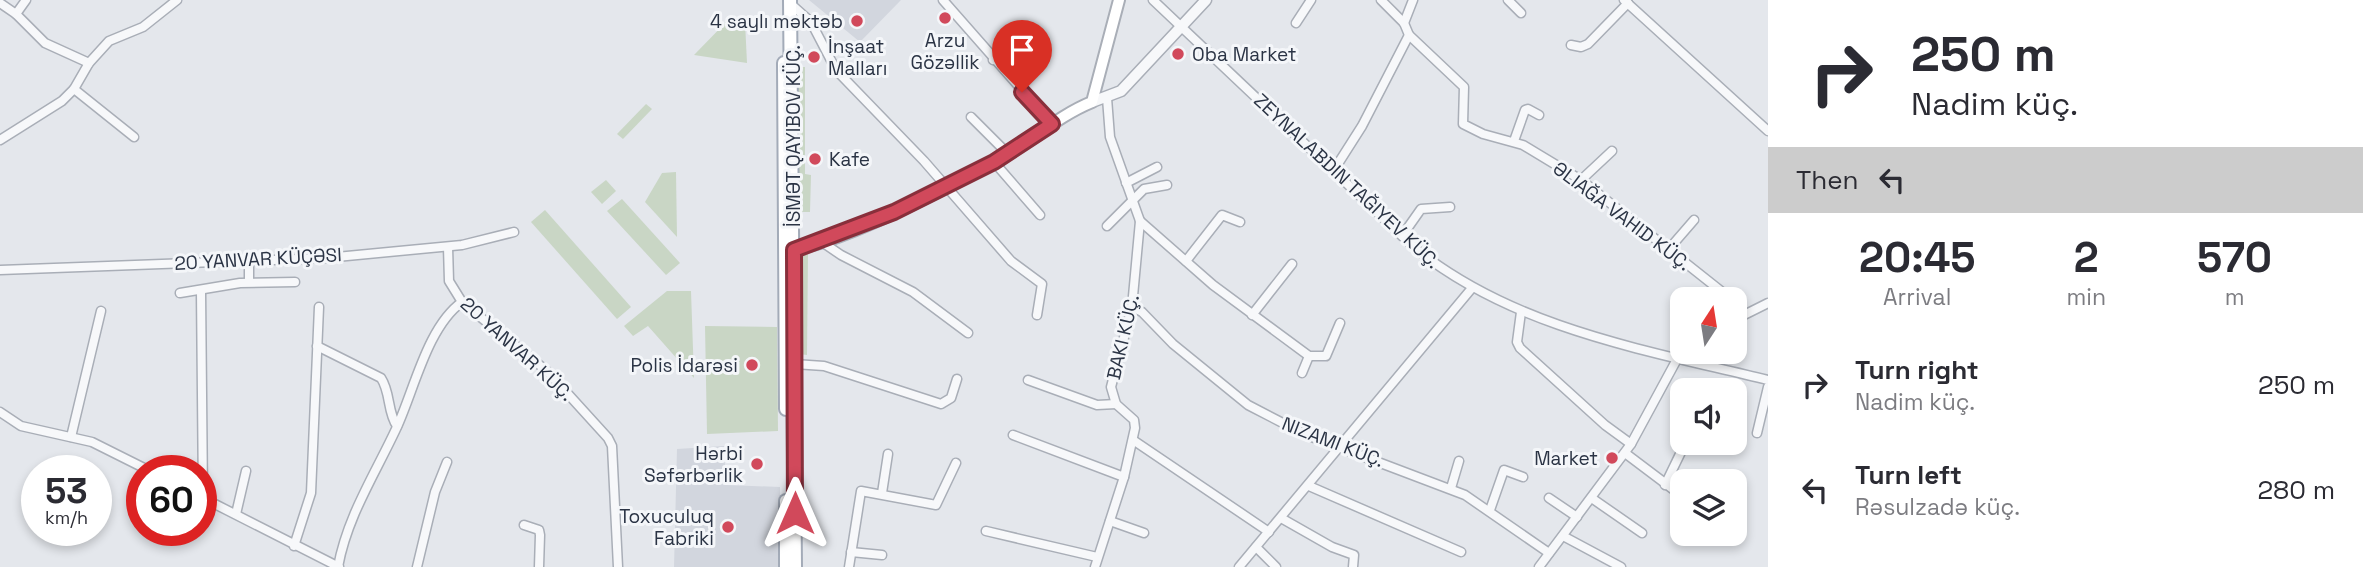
<!DOCTYPE html>
<meta charset="utf-8">
<style>
:root{--surface:#fff;--page:#f2f2f3;--text:#2b2b33;--muted:#7c7c81}
body{margin:0;font-family:"Space Grotesk",sans-serif;background:var(--page);color:var(--text);height:100vh;display:flex;flex-direction:column;font-size:26px;white-space:nowrap}
*{box-sizing:border-box;margin:0}
p{font-size:23px;color:var(--muted)}
.icon{flex:none;width:38px;height:38px;fill:none;stroke:currentColor;stroke-width:2;stroke-linecap:round;stroke-linejoin:round}
.map{position:relative;flex:1;overflow:hidden}
.details{display:flex;flex-direction:column;background:var(--surface);width:595px}
.details>*{flex:none}
.banner{background:#fff;color:var(--text);overflow:hidden}
.needle{width:46px;rotate:12deg}
.controls{position:absolute;left:1670px;top:287px;display:grid;gap:14px}
.controls a{display:grid;place-items:center;width:77px;height:77px;border-radius:14px;background:var(--surface);box-shadow:0 4px 10px #0003;font-size:35px}
.speed{position:absolute;left:21px;top:455px;display:flex;gap:14px;font-size:35px;font-weight:700;text-align:center}
.speed>*{display:grid;place-content:center;width:91px;height:91px;border-radius:50%;background:var(--surface);box-shadow:0 4px 10px #0003;line-height:1}
.speed small{font-size:18px;font-weight:400}
.speed .limit{border:10px solid #d22;background:#fff;color:#111}
.pin{position:absolute;display:grid;place-items:center;width:60px;height:60px;color:#fff;margin:-72px -30px;border-radius:50% 50% 50% 0;rotate:-45deg;box-shadow:0 0 7px #0007}
.pin .icon{rotate:45deg}
.me{position:absolute;width:77px;margin:-38px;rotate:0deg;stroke-linejoin:round;filter:drop-shadow(0 0 5px #0008)}
.turn{display:flex;align-items:center;gap:24px;height:147px;padding:0 28px;font-size:32px}
.turn .icon{width:91px;height:91px;stroke-width:2.5}
.turn b{display:block;font-size:49px;line-height:60px}
.then{display:flex;align-items:center;height:66px;padding:0 28px;background:#0003;gap:14px;font-size:26px}
.eta{display:flex;justify-content:space-evenly;align-items:center;height:119px;text-align:center}
.eta b{font-size:42px;font-weight:700;line-height:49px}
ul{padding:0;list-style:none}
li{display:flex;align-items:center;gap:21px;height:105px;padding:0 28px}
li div{flex:1}
li b{display:block;font-size:26px}
li em{font-style:normal}
main{display:flex;flex:1;min-height:0}
.map>svg:first-child{display:block}
.built{fill:#d2d6de}
.green{fill:#c9d6c5}
.lines{fill:none;stroke-linecap:round;stroke-linejoin:round}
.minor-casing{stroke:#a9aeb7;stroke-width:11}
.tertiary-casing{stroke:#a9aeb7;stroke-width:13}
.secondary-casing{stroke:#a9aeb7;stroke-width:14}
.primary-casing{stroke:#a3abb8;stroke-width:16}
.minor{stroke:#f7f8fa;stroke-width:8}
.tertiary{stroke:#f7f8fa;stroke-width:10}
.secondary{stroke:#fff;stroke-width:10}
.primary{stroke:#fff;stroke-width:12}
.route-casing{stroke:#882f3b;stroke-width:18}
.route{stroke:#d1495b;stroke-width:12}
.poi-dot{fill:#d1495b;stroke:#f4f6f9;stroke-width:2.5}
.labels{text-anchor:middle;dominant-baseline:central;stroke-width:6;stroke-linejoin:round;paint-order:stroke}
.poi-label{font-size:19px;fill:#2b3445;stroke:#f4f6f9;text-anchor:end}
.street-label{font-size:19px;fill:#2b3445;stroke:#f4f6f9}
</style>
<main>
<div class="map">
<svg width="1768" height="567" viewBox="0 0 1768 567">
<rect width="100%" height="100%" fill="#e4e7ec"/>
<!-- built -->
<g class="built">
<polygon points="809,0 901,0 860,42"/>
<polygon points="724,446 726,485 780,487 781,567 674,567 677,449"/>
</g>
<!-- green -->
<g class="green">
<polygon points="733,15 745,22 747,63 694,55"/>
<polygon points="797,67 805,67 805,174 811,175 810,212 798,212"/>
<polygon points="646,104 652,109 623,139 617,134"/>
<polygon points="676,172 677,237 645,202 662,173"/>
<polygon points="606,180 616,191 602,204 591,192"/>
<polygon points="622,199 680,263 666,275 607,211"/>
<polygon points="545,210 631,307 617,319 531,222"/>
<polygon points="808,254 807,355 799,354 799,256"/>
<polygon points="667,291 691,291 694,378 648,326 633,336 624,326"/>
<polygon points="705,326 777,327 778,431 707,434"/>
</g>
<g class="lines">
<defs>
<g id="minor">
<polyline points="943,0 1052,124"/>
<path d="M1153,0L1416,249C1516,329 1646,350 1768,380"/>
<polyline points="1381,0 1404,23 1409,35 1464,87 1463,124 1483,134 1523,145 1581,180 1731,299"/>
<polyline points="1508,0 1521,13"/>
<polyline points="1624,0 1768,131"/>
<polyline points="0,3 16,14 45,43 89,63"/>
<polyline points="792,5 811,22 836,70 924,161 1011,261 1042,284 1037,315"/>
<polyline points="16,14 26,0"/>
<polyline points="1296,23 1311,0"/>
<polyline points="1404,23 1413,0"/>
<polyline points="1571,45 1581,47 1588,44 1628,3"/>
<polyline points="993,60 1030,29"/>
<polyline points="74,89 134,137"/>
<polyline points="971,117 1008,154"/>
<polyline points="0,140 62,101 74,89 89,63 109,41 143,27 177,0"/>
<polyline points="1514,141 1525,110 1528,109 1539,115"/>
<polyline points="994,162 1040,215"/>
<polyline points="1334,170 1362,126 1409,35"/>
<polyline points="1581,180 1612,151"/>
<polyline points="1126,183 1157,167"/>
<polyline points="1140,221 1213,285 1309,356 1326,356 1340,323"/>
<polyline points="1107,226 1144,189 1167,185"/>
<polyline points="1402,236 1421,209 1450,207"/>
<polyline points="822,242 841,255 913,292 968,333"/>
<polyline points="448,247 449,281 462,302 548,372 608,438 612,446 618,567"/>
<polyline points="1668,250 1694,220"/>
<polyline points="1186,261 1222,215 1240,222"/>
<polyline points="249,262 249,282"/>
<polyline points="0,270 326,258 462,245 514,232"/>
<polyline points="201,292 203,497"/>
<polyline points="180,293 240,283 295,282"/>
<polyline points="1132,307 1142,312 1173,344 1248,405 1304,434 1465,495 1549,553"/>
<polyline points="1521,312 1517,342 1520,348 1605,425 1631,444"/>
<polyline points="1252,315 1292,264"/>
<polyline points="1734,320 1768,303"/>
<path d="M317,346L381,378C391,393 387,412 397,426"/>
<polyline points="794,364 824,366 941,404 951,398 957,379"/>
<polyline points="1302,373 1309,356"/>
<polyline points="1028,380 1097,405 1116,404"/>
<polyline points="0,412 21,426 92,442 150,471"/>
<polyline points="1757,433 1768,387"/>
<polyline points="1013,435 1124,477"/>
<polyline points="71,437 101,311"/>
<polyline points="1133,440 1269,532"/>
<polyline points="1625,453 1682,496"/>
<polyline points="1665,485 1681,452"/>
<polyline points="1309,486 1461,552"/>
<polyline points="1451,488 1459,461"/>
<polyline points="882,493 888,454"/>
<polyline points="201,497 339,567"/>
<polyline points="1549,498 1577,517"/>
<polyline points="1593,499 1642,533"/>
<polyline points="1490,510 1504,470 1523,477"/>
<polyline points="236,514 246,471"/>
<polyline points="1281,518 1332,547 1354,555 1353,567"/>
<polyline points="1110,521 1144,533"/>
<polyline points="524,525 539,530 540,535 539,567"/>
<polyline points="986,531 1097,557"/>
<polyline points="1563,536 1621,567"/>
<polyline points="1725,537 1726,534"/>
<polyline points="294,546 311,493 319,307"/>
<polyline points="1256,547 1276,567"/>
<polyline points="851,552 882,555"/>
<path d="M338,567C347,517 375,474 396,429C414,391 427,327 462,302"/>
<polyline points="417,567 435,492 447,462"/>
<polyline points="849,567 861,491 936,505 956,463"/>
<polyline points="1095,567 1124,477 1135,428 1134,420 1116,404 1111,387 1132,307 1140,221 1110,137 1107,98"/>
<polyline points="1239,567 1472,288"/>
<polyline points="1539,567 1631,444 1682,350"/>
</g>
<polyline id="tertiary" points="1092,102 1121,91 1206,0"/>
<path id="secondary" d="M785,250C832,250 976,175 1019,147C1043,131 1065,113 1092,102L1119,0"/>
<g id="primary">
<polyline points="790,0 795,567"/>
<polyline points="784,63 786,409"/>
<polyline points="786,501 786,567"/>
</g>
</defs>
<!-- minor casing -->
<use href="#minor" class="minor-casing"/>
<!-- tertiary casing -->
<use href="#tertiary" class="tertiary-casing"/>
<!-- secondary casing -->
<use href="#secondary" class="secondary-casing"/>
<!-- primary casing -->
<use href="#primary" class="primary-casing"/>
<!-- minor -->
<use href="#minor" class="minor"/>
<!-- tertiary -->
<use href="#tertiary" class="tertiary"/>
<!-- secondary -->
<use href="#secondary" class="secondary"/>
<!-- primary -->
<use href="#primary" class="primary"/>
</g>
<g class="lines">
<defs>
<polyline id="route" points="795,513 794,250 894,212 994,162 1052,124 1022,92"/>
</defs>
<!-- route casing -->
<use href="#route" class="route-casing"/>
<!-- route -->
<use href="#route" class="route"/>
</g>
<!-- markers -->
<g class="poi-dot">
<circle cx="945" cy="18" r="7"/>
<circle cx="857" cy="21" r="7"/>
<circle cx="1178" cy="54" r="7"/>
<circle cx="814" cy="57" r="7"/>
<circle cx="815" cy="159" r="7"/>
<circle cx="752" cy="365" r="7"/>
<circle cx="1612" cy="458" r="7"/>
<circle cx="757" cy="464" r="7"/>
<circle cx="728" cy="527" r="7"/>
</g>
<g class="labels">
<!-- poi labels -->
<g class="poi-label">
<text x="843" y="21">4 saylı məktəb</text>
<text x="945" y="40" text-anchor="middle">Arzu<tspan x="945" dy="22">Gözəllik</tspan></text>
<text x="828" y="46" text-anchor="start">İnşaat<tspan x="828" dy="22">Malları</tspan></text>
<text x="1192" y="54" text-anchor="start">Oba Market</text>
<text x="829" y="159" text-anchor="start">Kafe</text>
<text x="738" y="365">Polis İdarəsi</text>
<text x="743" y="453">Hərbi<tspan x="743" dy="22">Səfərbərlik</tspan></text>
<text x="1598" y="458">Market</text>
<text x="714" y="516">Toxuculuq<tspan x="714" dy="22">Fabriki</tspan></text>
</g>
<!-- street labels -->
<g class="street-label">
<text transform="translate(793 136) rotate(-90)">İSMƏT QAYIBOV KÜÇ.</text>
<text transform="translate(1347 181) rotate(43)">ZEYNALABDIN TAĞIYEV KÜÇ.</text>
<text transform="translate(1622 216) rotate(37)">ƏLIAĞA VAHID KÜÇ.</text>
<text transform="translate(258 259) rotate(-3)">20 YANVAR KÜÇƏSI</text>
<text transform="translate(1123 337) rotate(-77)">BAKI KÜÇ.</text>
<text transform="translate(517 349) rotate(42)">20 YANVAR KÜÇ.</text>
<text transform="translate(1333 442) rotate(21)">NIZAMI KÜÇ.</text>
</g>
</g>
</svg>
<div class="controls">
<a><svg class="needle" viewBox="-14 -14 28 28"><path d="M0-13l5 13h-10z" fill="#e53935"/><path d="M0 13l5-13h-10z" fill="#7c7c81"/></svg></a>
<a><svg class="icon" aria-label="sound" viewBox="0 0 24 24"><path d="M4 9h4l5-4v14l-5-4H4zM17 9q2 3 0 6"/></svg></a>
<a><svg class="icon" aria-label="layers" viewBox="0 0 24 24"><path d="M12 4l9 5-9 5-9-5zM3 14l9 5 9-5"/></svg></a>
</div>
<div class="speed"><div>53<small>km/h</small></div><div class="limit">60</div></div>
<div class="pin" style="left:1022px;top:92px;background:#d93025"><svg class="icon" aria-label="arrive" viewBox="0 0 24 24"><path d="M6 21V4h12l-3 4 3 4H6"/></svg></div>
<svg class="me" style="left:795px;top:513px" viewBox="-20 -20 40 40"><path d="M0-17L14 15 0 8-14 15z" fill="#d1495b" stroke="#fff" stroke-width="4"/></svg>
</div>
<section class="details">
<div class="banner">
<div class="turn"><svg class="icon" aria-label="right" viewBox="0 0 24 24"><path d="M7 20v-9h11M14 6l5 5-5 5"/></svg><div><b>250 m</b>Nadim küç.</div></div>
<div class="then">Then<svg class="icon" aria-label="left" viewBox="0 0 24 24"><path d="M17 20v-9H6M10 6l-5 5 5 5"/></svg></div>
</div>
<div class="eta">
<div><b>20:45</b><p>Arrival</p></div>
<div><b>2</b><p>min</p></div>
<div><b>570</b><p>m</p></div>
</div>
<ul>
<li><svg class="icon" aria-label="right" viewBox="0 0 24 24"><path d="M7 20v-9h11M14 6l5 5-5 5"/></svg><div><b>Turn right</b><p>Nadim küç.</p></div><em>250 m</em></li>
<li><svg class="icon" aria-label="left" viewBox="0 0 24 24"><path d="M17 20v-9H6M10 6l-5 5 5 5"/></svg><div><b>Turn left</b><p>Rəsulzadə küç.</p></div><em>280 m</em></li>
</ul>
</section>
</main>
